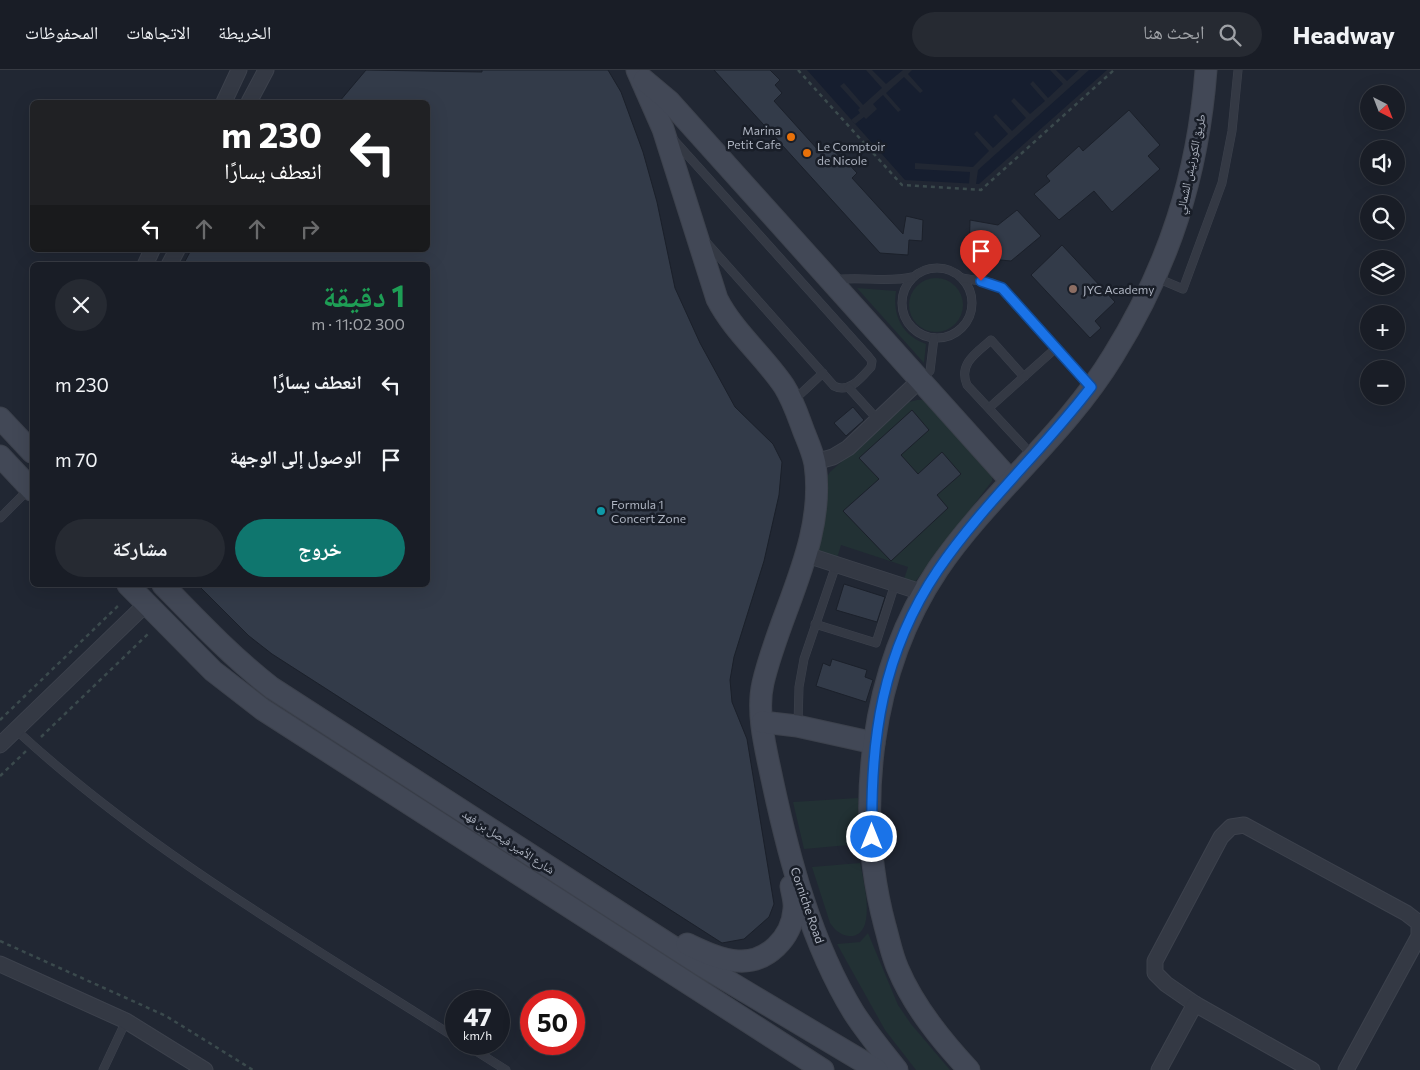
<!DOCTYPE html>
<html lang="ar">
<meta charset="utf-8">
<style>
:root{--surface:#191d26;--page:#262a32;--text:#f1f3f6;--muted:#9fa2a7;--line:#373b43;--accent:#0f766e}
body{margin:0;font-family:Commissioner,"Noto Naskh Arabic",sans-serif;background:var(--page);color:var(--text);direction:rtl;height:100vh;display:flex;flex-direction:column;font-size:19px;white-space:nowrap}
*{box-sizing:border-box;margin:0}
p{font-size:16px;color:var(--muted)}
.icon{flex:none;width:28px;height:28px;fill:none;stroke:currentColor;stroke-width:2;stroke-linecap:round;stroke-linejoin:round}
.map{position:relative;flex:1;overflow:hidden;direction:ltr}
.sheet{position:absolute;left:30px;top:192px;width:400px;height:325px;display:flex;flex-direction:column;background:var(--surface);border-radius:8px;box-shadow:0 5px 20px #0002,0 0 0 1px var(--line);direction:rtl}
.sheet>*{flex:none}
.banner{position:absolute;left:30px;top:30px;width:400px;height:152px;border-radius:8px;box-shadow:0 5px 20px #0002,0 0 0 1px var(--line);direction:rtl;background:#202124;color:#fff;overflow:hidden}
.needle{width:32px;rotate:138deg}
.tools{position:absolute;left:1360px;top:15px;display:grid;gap:10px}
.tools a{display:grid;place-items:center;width:45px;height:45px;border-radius:50%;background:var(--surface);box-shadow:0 5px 20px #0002,0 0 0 1px var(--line);font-size:25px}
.speed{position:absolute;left:445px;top:920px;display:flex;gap:10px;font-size:25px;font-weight:700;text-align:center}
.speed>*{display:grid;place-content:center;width:65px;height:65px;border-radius:50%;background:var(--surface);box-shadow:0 5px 20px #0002,0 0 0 1px var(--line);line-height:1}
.speed small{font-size:12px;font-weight:400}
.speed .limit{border:8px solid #d22;background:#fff;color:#111}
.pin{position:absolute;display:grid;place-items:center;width:42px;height:42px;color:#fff;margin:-51px -21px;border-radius:50% 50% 50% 0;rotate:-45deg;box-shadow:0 0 5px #0007}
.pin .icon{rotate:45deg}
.me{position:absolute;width:55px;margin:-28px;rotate:0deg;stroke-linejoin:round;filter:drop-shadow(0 0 4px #0008)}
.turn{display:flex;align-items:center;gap:18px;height:105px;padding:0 25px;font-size:22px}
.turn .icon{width:65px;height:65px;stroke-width:2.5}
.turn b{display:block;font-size:35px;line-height:42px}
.lanes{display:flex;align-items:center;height:48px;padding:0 25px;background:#0003;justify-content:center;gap:25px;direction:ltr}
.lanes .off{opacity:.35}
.round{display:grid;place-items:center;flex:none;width:52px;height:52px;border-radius:26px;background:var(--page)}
.head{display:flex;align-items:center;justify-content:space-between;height:85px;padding:0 25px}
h1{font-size:30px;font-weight:700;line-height:38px;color:#1e9e55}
.button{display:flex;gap:10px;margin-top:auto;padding:10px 25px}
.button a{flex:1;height:58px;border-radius:30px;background:var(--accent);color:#fff;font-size:20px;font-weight:700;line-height:58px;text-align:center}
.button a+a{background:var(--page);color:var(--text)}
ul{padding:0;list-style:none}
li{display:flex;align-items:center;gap:15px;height:75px;padding:0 25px}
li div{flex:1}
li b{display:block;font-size:19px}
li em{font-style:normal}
header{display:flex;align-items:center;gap:30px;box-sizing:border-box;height:70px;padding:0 25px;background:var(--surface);border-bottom:1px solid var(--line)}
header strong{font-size:24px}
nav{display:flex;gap:28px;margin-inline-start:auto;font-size:18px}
.search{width:350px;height:45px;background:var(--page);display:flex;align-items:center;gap:12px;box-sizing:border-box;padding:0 18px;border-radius:28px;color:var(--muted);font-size:19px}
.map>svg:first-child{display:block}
.green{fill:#223134}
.water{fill:#161e2f}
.pier{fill:#212733}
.building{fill:#333b49;stroke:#1b202a}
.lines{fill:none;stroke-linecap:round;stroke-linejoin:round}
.service-casing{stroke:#3d424d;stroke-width:9}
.minor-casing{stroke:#3d424d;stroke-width:17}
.secondary-casing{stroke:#3d424d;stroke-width:23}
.path{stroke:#3b4a4d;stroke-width:2.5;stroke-dasharray:4 4;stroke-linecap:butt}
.service{stroke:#343944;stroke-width:8}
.minor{stroke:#343944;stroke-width:15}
.secondary{stroke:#424856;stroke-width:21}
.route-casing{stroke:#114b97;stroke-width:12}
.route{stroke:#1a73e8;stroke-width:9}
.food-dot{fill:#e8710a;stroke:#191e28;stroke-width:2}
.education-dot{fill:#8d6e63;stroke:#191e28;stroke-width:2}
.culture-dot{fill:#0f9aa8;stroke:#191e28;stroke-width:2}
.labels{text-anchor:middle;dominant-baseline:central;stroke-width:5;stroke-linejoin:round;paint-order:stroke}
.poi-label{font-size:12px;fill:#aeb4c1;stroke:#191e28;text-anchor:start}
.street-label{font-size:12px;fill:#aeb4c1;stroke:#191e28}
</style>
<header>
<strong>Headway</strong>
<div class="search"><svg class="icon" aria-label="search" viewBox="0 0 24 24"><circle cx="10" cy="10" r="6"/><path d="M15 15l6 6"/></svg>ابحث هنا</div>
<nav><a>الخريطة</a><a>الاتجاهات</a><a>المحفوظات</a></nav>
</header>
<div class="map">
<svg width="1420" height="1000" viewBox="0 0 1420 1000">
<rect width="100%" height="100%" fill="#212733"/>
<!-- green -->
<g class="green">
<circle cx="936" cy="235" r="27"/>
<path d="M857,218L896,221C892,246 903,266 926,274L924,293Z"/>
<polygon points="917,330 926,330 993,405 992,411 915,512 904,509 908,497 841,475 837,488 820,483 818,480 826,409 830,402 909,332"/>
<polygon points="858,728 860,774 804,779 793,732"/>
<path d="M860,793C863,808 879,868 849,866C840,865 835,860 830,853L812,797Z"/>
<polygon points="868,863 898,935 911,954 950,1000 916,1000 885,960 837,874 860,872"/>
</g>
<!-- water -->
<polygon class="water" points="807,0 1107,0 979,114 905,110"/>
<!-- pier -->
<g class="pier">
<polygon points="866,0 872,0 886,14 903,0 912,0 908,4 923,21 920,23 904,7 886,23 901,40 898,42 883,25 873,34 877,39 866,49 864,47 855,54 851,50 860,43 858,40 860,38 840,16 844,13 863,35 882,18"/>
<polygon points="1050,0 1056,0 1067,11 1079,0 1089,0 978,100 976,114 969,114 970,102 915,99 915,93 973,97 989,81 974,64 977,61 993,78 1008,64 993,47 996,44 1012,61 1026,48 1011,31 1014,28 1030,44 1045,31 1030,14 1033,11 1048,28 1063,14"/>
</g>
<!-- building -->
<g class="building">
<polygon points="366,0 482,2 482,0 608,0 621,22 643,82 657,132 675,218 700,273 735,337 773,374 782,392 779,425 764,491 734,587 730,610 732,632 747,669 774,834 769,847 744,869 722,873 272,584 249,566 198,515 428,515 428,195 183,195 191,180 428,180 428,32 339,32"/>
<polygon points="714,0 770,0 780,10 775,15 782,23 774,31 819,81 828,74 841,89 843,88 857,103 852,108 903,164 906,146 923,150 922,171 909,170 908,185 880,183"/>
<polygon points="1129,40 1160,75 1148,86 1160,99 1112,142 1094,121 1059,150 1034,124 1050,111 1046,106 1079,76 1083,81"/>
<polygon points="1017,140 1041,166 1011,191 969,187 970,150 998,155"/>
<polygon points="1062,175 1115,232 1095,251 1101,258 1090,268 1031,205"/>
<polygon points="853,337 864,350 846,366 834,353"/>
<polygon points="912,340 929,360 901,385 918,404 942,382 961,404 937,425 948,438 891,491 843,441 879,409 859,388"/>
<polygon points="844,514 885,527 877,552 836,540"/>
<polygon points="832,589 867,600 865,607 873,610 866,632 816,616 823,593 830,596"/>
</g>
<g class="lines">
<defs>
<g id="service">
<path d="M673,69L868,286L872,291L871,297C862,307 849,324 834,316L707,173"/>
<circle cx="937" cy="233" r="35"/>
<polyline points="962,208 992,213 1002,218 1091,317"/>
<polyline points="1157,208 1183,219 1222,113 1232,61 1238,0"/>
<path d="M834,210C860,206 887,213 912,207"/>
<path d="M1024,307L991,270C976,283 958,294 967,315L1033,386"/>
<polyline points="921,309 930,301 934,268"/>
<polyline points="849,318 878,350"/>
<polyline points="794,330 823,303"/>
<polyline points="989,338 1056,278"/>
<polyline points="0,448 29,419"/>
<polyline points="815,554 876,573 895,514"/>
<polyline points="798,654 799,617 804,589 836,495"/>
<path d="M16,660C148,782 306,872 456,968"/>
<polyline points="465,974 506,1000"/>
<polyline points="103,1000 126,951"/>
</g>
<g id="minor">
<polyline points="224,32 239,0"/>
<polyline points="249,32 266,0"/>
<polyline points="145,195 152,180"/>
<polyline points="169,195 177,180"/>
<polyline points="815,392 833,387 848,378 921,309"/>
<polyline points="807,485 924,523"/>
<polyline points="0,675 146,534"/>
<polyline points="0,894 126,951 205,1000"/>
<polyline points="1195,934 1166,914 1155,903 1155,891 1221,767 1231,757 1244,755 1406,843 1419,853 1419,866 1346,1000"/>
<polyline points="1159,1000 1195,934 1312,1000"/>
</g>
<g id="secondary">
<path d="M637,0L663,59L717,229C734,262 763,285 784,316C793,330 798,346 804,362C808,372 813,383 815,394C826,471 780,540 763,613C756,643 766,680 772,709C789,788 811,873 854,943C867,963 882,981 897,1000"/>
<polyline points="644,10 669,31 1010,410"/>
<polyline points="0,348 32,382"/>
<polyline points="0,386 32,420"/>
<polyline points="128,515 213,601 262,639 823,1000"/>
<path d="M163,515C198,551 232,587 272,618L701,895L877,1000"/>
<polyline points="762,652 797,656 874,673"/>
<path d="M687,874C702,881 720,890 738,891C767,893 792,868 794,839C795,832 792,823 791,816"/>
<path d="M969,1000C941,970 914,937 898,899C892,886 889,870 885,856C854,739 870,600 938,499C990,423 1065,365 1113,286C1169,196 1198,105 1206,0"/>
</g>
</defs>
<!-- service casing -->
<use href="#service" class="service-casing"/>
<!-- minor casing -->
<use href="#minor" class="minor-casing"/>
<!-- secondary casing -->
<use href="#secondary" class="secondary-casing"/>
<!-- path -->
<g class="path">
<polyline points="798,0 902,115 981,120 1114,0"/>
<polyline points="0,650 120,534"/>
<polyline points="41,667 150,562"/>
<polyline points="0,706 26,681"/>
<polyline points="0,871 166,946 253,1000"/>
</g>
<!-- service -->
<use href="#service" class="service"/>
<!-- minor -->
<use href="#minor" class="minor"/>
<!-- secondary -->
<use href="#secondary" class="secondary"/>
</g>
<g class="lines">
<defs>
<path id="route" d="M872,767C870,669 882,583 938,500C983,434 1043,380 1091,317L1002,218L981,211"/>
</defs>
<!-- route casing -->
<use href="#route" class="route-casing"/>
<!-- route -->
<use href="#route" class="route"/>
</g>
<!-- markers -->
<g class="food-dot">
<circle cx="791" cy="67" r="5"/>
<circle cx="807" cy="83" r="5"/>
</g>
<circle class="education-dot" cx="1073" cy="219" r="5"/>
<circle class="culture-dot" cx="601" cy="441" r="5"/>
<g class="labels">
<!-- poi labels -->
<g class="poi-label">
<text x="781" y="60" text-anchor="end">Marina<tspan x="781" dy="14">Petit Cafe</tspan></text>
<text x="817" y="76">Le Comptoir<tspan x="817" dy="14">de Nicole</tspan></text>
<text x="1083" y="219">JYC Academy</text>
<text x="611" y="434">Formula 1<tspan x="611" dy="14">Concert Zone</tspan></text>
</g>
<!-- street labels -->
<g class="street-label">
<text transform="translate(1190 94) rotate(-78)">طريق الكورنيش الشمالي</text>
<text transform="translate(509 771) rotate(33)">شارع الأمير فيصل بن فهد</text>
<text transform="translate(808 835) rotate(71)">Corniche Road</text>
</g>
</g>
</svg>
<div class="tools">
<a><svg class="needle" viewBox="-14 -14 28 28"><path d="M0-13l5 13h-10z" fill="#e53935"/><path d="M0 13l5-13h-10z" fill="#9fa2a7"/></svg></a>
<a><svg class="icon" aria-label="sound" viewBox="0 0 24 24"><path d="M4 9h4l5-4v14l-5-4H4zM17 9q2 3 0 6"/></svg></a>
<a><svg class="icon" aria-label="search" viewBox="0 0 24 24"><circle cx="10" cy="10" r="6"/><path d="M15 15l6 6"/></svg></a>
<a><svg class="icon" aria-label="layers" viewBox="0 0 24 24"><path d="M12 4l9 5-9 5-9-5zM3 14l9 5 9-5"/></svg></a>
<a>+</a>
<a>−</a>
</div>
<div class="speed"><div>47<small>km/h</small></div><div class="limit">50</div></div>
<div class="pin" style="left:981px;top:211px;background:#d93025"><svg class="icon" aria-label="arrive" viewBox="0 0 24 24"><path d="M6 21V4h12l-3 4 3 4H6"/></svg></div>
<svg class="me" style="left:872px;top:767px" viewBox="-20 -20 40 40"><circle r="17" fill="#1a73e8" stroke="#fff" stroke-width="3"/><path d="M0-11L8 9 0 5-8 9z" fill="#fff"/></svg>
<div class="banner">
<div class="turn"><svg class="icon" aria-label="left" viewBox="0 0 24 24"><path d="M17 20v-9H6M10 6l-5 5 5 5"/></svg><div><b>230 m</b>انعطف يسارًا</div></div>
<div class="lanes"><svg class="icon" aria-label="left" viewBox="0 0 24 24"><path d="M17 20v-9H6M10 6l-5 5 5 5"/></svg><svg class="icon off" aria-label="ahead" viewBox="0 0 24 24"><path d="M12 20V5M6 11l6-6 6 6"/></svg><svg class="icon off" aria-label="ahead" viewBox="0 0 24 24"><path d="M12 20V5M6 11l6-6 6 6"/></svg><svg class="icon off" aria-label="right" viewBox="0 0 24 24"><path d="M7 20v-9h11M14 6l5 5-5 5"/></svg></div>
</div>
<section class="sheet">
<div class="head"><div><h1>1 دقيقة</h1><p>300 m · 11:02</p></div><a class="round"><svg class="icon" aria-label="close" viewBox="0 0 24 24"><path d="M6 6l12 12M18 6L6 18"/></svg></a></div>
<ul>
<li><svg class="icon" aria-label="left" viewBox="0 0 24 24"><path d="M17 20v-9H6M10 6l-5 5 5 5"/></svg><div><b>انعطف يسارًا</b></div><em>230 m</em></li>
<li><svg class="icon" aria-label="arrive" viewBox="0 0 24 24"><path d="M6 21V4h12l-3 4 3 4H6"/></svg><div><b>الوصول إلى الوجهة</b></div><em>70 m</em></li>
</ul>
<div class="button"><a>خروج</a><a>مشاركة</a></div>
</section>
</div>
